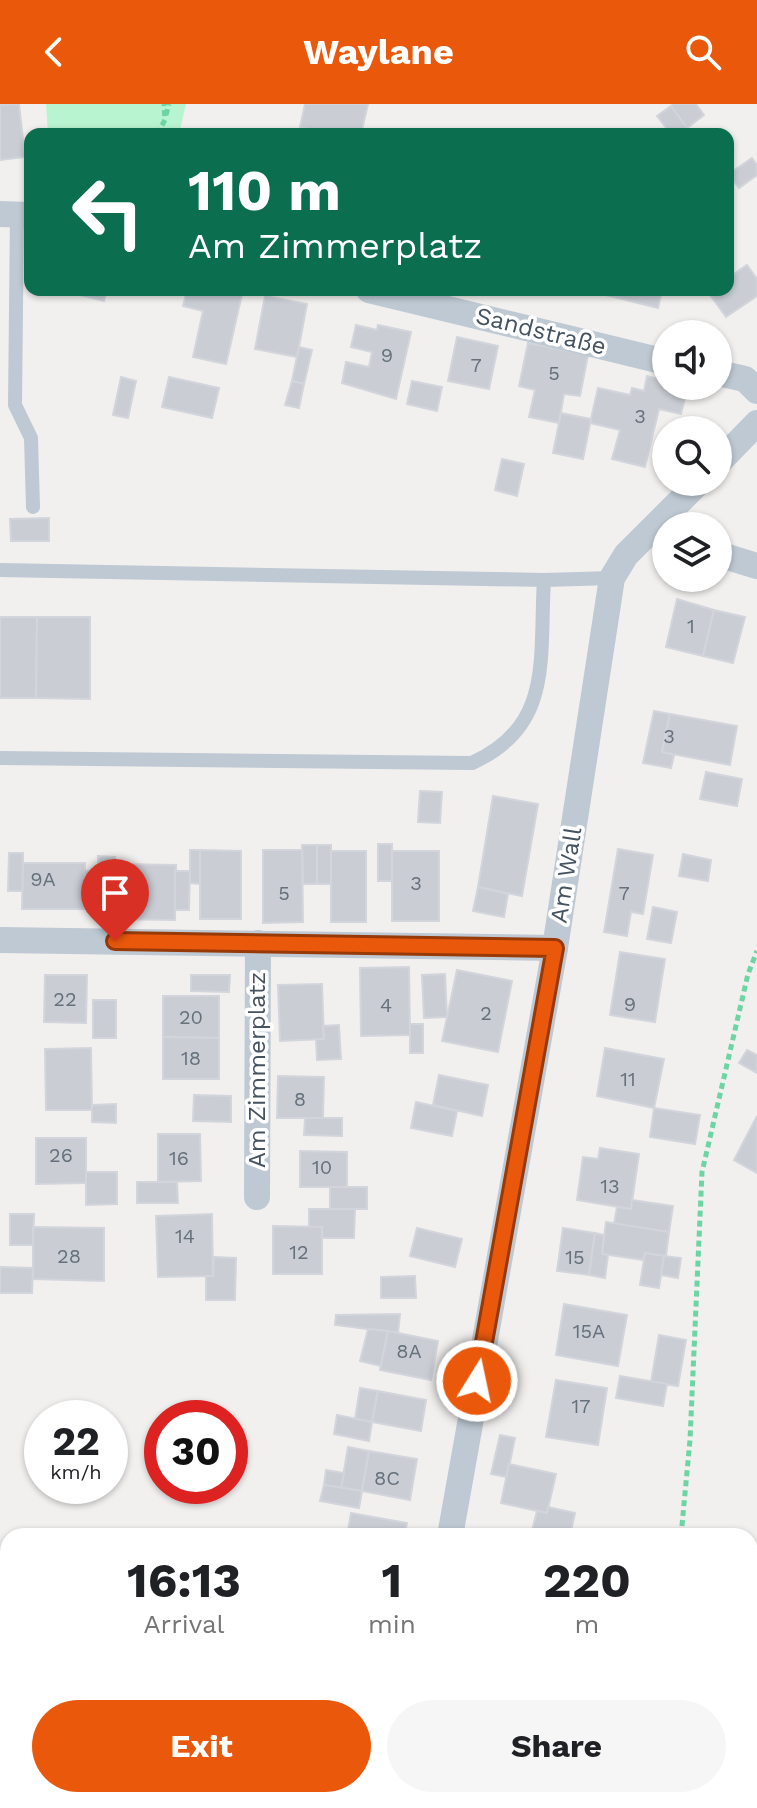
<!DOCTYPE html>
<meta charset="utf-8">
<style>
:root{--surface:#fff;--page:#f6f6f6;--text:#202124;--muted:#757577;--accent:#ea580c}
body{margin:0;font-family:"Work Sans",sans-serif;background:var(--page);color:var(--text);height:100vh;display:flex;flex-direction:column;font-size:30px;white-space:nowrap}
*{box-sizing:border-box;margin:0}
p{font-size:26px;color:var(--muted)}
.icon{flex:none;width:44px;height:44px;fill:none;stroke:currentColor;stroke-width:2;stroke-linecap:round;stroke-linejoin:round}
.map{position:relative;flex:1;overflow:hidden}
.details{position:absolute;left:0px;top:1424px;width:758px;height:280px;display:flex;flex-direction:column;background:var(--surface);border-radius:24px 24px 0 0;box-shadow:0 2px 6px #0004}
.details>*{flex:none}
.banner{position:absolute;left:24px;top:24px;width:710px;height:168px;border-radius:16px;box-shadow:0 2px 6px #0004;background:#0b6e4f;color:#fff;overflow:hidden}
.fabs{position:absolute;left:652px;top:216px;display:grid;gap:16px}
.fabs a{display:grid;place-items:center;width:80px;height:80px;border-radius:50%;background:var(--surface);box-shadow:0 2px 6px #0004;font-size:40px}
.speed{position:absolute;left:24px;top:1296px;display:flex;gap:16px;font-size:40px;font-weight:700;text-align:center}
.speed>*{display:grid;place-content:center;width:104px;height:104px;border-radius:50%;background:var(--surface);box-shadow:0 2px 6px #0004;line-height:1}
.speed small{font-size:20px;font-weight:400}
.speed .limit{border:12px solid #d22;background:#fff;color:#111}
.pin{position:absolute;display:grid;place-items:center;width:68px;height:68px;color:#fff;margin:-82px -34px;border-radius:50% 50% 50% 0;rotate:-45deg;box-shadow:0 0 8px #0007}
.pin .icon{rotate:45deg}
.me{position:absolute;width:88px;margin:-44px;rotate:10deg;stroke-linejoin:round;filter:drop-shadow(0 0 6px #0008)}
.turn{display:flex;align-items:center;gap:28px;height:168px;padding:0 32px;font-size:36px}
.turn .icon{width:104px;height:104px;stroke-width:2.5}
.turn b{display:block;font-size:56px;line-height:68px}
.eta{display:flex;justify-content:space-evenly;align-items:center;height:136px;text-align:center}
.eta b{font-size:48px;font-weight:700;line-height:56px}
.button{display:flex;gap:16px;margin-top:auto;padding:16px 32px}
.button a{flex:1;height:92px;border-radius:48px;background:var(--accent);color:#fff;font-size:32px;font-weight:700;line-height:92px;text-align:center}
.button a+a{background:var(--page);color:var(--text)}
header{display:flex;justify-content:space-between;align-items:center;height:104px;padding:0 32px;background:var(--accent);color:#fff;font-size:36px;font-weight:700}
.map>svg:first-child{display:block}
.green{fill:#b9f4d0}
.building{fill:#caced4;stroke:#d2d5db;stroke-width:2}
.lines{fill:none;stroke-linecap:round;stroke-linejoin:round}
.path{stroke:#6dd5a3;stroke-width:5;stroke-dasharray:6 4;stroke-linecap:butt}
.lane{stroke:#bec9d3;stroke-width:14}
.street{stroke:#bec9d3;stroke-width:26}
.route-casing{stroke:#983908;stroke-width:20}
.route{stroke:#ea580c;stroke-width:14}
.labels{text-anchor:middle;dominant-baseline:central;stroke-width:7;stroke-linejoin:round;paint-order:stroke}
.number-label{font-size:20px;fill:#66717c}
.street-label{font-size:24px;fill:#45525f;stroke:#fff}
</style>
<header><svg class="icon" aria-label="back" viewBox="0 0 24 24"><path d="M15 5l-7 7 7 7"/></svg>Waylane<svg class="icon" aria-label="search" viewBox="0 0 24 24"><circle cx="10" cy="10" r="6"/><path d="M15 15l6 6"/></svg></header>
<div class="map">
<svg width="757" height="1704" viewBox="0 0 757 1704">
<rect width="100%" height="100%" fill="#f2efef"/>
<!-- green -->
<polygon class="green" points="46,0 186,0 179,30 48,30"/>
<!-- building -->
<g class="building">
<polygon points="19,0 25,53 0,56 0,1"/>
<polygon points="305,0 368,0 361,30 332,30 300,23"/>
<polygon points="674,0 696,0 704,11 687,24 671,2"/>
<polygon points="671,2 687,24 678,30 671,30 657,12"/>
<polygon points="752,54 757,61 757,71 739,84 729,70"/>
<polygon points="747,161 757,175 757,192 726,213 708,188 728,186 728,174"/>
<polygon points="77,186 107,186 104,197 76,190"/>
<polygon points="187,186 243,186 226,260 193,253 203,207 183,202"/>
<polygon points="586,186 662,186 658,204"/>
<polygon points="265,192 307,200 297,253 255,245"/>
<polygon points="356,221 377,226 378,221 411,228 396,295 342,279 346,258 369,263 372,248 351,243"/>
<polygon points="457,233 498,242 489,285 448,277"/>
<polygon points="528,239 588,251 580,292 564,290 559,319 529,313 535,286 519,282"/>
<polygon points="299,243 312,246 304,280 292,277"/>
<polygon points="647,272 666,277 666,282 688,283 681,310 659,305 645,363 612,355 620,326 590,319 598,284 630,291 632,284 644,287"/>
<polygon points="121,273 136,277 128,314 113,311"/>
<polygon points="169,273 219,284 212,314 162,303"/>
<polygon points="292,277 304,280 299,304 285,301"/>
<polygon points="412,277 442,283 437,307 407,300"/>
<polygon points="561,309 591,315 583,355 553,349"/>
<polygon points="502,355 524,360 517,392 495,386"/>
<polygon points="49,414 49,437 11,437 10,415"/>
<polygon points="677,495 714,506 703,552 666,543"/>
<polygon points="714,506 745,513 733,559 703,552"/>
<polygon points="0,513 37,513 36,594 0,594"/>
<polygon points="37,513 90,513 90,595 36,594"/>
<polygon points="654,607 670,610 662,648 674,651 671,664 643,659"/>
<polygon points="670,610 737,622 730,661 662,648"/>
<polygon points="706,668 742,675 737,702 700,695"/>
<polygon points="420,687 442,688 440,719 418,718"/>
<polygon points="493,692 538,700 522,792 478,783"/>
<rect x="378" y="740" width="14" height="37"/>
<polygon points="302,741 317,741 317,780 303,780"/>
<rect x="317" y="741" width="14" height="39"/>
<polygon points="618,745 653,751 643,810 631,808 627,832 604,828"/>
<polygon points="190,746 200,746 200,780 190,779"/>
<polygon points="200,746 241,747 241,815 200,815"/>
<polygon points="263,746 302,746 303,818 263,819"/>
<rect x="331" y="747" width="35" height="71"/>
<rect x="392" y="747" width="47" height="70"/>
<polygon points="9,749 23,749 23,787 8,787"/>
<polygon points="683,750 711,756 708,777 679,772"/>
<polygon points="98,752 115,753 115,788 98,788"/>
<polygon points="23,759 85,759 84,805 22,805"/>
<polygon points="115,760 176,761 175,816 114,815"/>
<polygon points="85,767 98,767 97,805 84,805"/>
<polygon points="175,767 190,767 189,806 175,806"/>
<polygon points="478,783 508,790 504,813 473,807"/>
<polygon points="653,803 677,808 671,839 647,835"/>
<polygon points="620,848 665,855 655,918 610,911"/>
<polygon points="409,863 410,931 361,932 360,864"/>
<polygon points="457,866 512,877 498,948 442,937"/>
<polygon points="445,870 447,913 424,914 422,871"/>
<polygon points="45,871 87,871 86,919 44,918"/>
<polygon points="191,871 230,871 229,888 191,887"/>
<polygon points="322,880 324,935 280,937 278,881"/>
<polygon points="163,892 219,892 219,934 163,933"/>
<rect x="93" y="896" width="23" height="38"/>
<rect x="410" y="920" width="13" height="29"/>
<polygon points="339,921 341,955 317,956 316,935 324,935 323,922"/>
<polygon points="163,933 219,934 219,975 163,975"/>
<polygon points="91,944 92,1006 46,1006 45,945"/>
<polygon points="605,944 664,955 654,1004 597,992"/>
<polygon points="747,946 757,951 757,969 739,959"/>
<polygon points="439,971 488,981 482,1012 433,1001"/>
<polygon points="278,972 324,973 323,1014 277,1014"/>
<polygon points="194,991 231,992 231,1018 193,1017"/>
<polygon points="416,998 457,1007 452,1032 411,1024"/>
<polygon points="116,1000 116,1019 92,1018 92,1001"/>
<polygon points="654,1004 700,1011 695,1040 650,1033"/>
<polygon points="757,1012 757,1069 734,1056"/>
<polygon points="305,1014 342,1014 342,1032 304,1031"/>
<polygon points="158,1030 200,1030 201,1077 158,1078"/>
<polygon points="36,1034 86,1034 86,1079 36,1080"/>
<polygon points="600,1044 639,1050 631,1105 577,1096 583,1053 598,1055"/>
<polygon points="300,1047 347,1048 347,1083 300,1083"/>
<polygon points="86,1068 117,1068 117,1100 86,1101"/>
<polygon points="137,1078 177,1078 178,1099 137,1099"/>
<rect x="330" y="1083" width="37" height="22"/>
<polygon points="632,1096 673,1102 669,1128 614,1120 617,1103 631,1105"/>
<polygon points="309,1105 355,1105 354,1134 322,1134 322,1123 309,1123"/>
<polygon points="10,1110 34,1110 33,1141 10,1141"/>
<polygon points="212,1110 213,1172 158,1173 156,1112"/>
<polygon points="606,1118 669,1128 666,1152 645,1149 644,1156 602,1150"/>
<polygon points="273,1122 322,1123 322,1170 273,1170"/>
<polygon points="33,1123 104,1124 104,1177 33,1175"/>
<polygon points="417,1124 462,1135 455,1163 410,1152"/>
<polygon points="563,1124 595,1129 589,1171 557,1167"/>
<polygon points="595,1129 604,1131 602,1150 608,1151 605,1174 589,1171"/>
<polygon points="645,1149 664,1152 659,1184 640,1181"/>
<polygon points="664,1152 681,1154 678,1174 661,1171"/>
<polygon points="214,1153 236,1154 235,1196 206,1196 206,1172 213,1172"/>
<polygon points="0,1163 33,1164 32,1189 0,1189"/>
<polygon points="415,1172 416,1194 381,1194 381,1173"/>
<polygon points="564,1200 627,1211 618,1262 556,1251"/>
<polygon points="400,1210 398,1229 335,1221 336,1211"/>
<polygon points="368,1225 388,1227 381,1262 360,1257"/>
<polygon points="388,1227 438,1237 431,1276 380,1266"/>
<polygon points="659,1231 686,1236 678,1282 651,1278"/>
<polygon points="620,1272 667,1280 663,1302 616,1294"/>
<polygon points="556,1276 607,1284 598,1341 546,1333"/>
<polygon points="360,1284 378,1287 372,1318 355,1315"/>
<polygon points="378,1287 426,1296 421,1327 372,1318"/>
<polygon points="337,1311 372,1318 369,1337 334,1330"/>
<polygon points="500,1331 515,1334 507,1373 491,1370"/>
<polygon points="348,1343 369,1347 362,1387 341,1384"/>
<polygon points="369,1347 417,1355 410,1396 362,1387"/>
<polygon points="509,1360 556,1370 547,1409 501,1399"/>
<polygon points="326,1366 344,1369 341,1384 324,1381"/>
<polygon points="324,1381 362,1387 359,1404 320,1397"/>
<polygon points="548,1403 575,1409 570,1432 532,1427 537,1407 547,1409"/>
<polygon points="351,1409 407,1419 404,1432 347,1432"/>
<polygon points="373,1696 415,1696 418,1704 375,1704"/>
</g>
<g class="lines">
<!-- path -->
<g class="path">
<polyline points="166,11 169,0"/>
<polyline points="157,30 165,16 164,0"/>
<polyline points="681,1432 690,1336 702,1068 748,870 757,847"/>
<polyline points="656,1704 657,1696"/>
</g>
<!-- lane -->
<g class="lane">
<polyline points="17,110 15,301 31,334 33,403"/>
<polyline points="0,466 544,476 612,474"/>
<path d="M0,654L472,659C554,622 539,554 544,476"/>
</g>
<!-- street -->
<g class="street">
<polyline points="0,110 30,111"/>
<polyline points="369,186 666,258"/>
<polyline points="718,269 745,275 757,287"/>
<polyline points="718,359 757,319"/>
<polyline points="718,450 757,462"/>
<polyline points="0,836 555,844"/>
<polyline points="257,1093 258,839"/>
<polyline points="450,1432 555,844 612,474 626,451 699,378"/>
<polyline points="478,1696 485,1704"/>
</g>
</g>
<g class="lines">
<defs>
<polyline id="route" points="115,837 555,844 477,1277"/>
</defs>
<!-- route casing -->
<use href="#route" class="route-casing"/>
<!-- route -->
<use href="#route" class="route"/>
</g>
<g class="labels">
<!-- number labels -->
<g class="number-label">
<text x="387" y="251">9</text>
<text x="476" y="261">7</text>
<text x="554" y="269">5</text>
<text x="640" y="312">3</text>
<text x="691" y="522">1</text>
<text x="669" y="632">3</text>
<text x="43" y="775">9A</text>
<text x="416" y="779">3</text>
<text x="284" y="789">5</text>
<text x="624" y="789">7</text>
<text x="65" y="895">22</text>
<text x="630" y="900">9</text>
<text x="386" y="901">4</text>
<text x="486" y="909">2</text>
<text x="191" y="913">20</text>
<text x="191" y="954">18</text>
<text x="628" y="975">11</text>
<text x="300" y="995">8</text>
<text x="61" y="1051">26</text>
<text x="179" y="1054">16</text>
<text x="322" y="1063">10</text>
<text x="610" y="1082">13</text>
<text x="185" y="1132">14</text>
<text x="299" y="1148">12</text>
<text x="69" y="1152">28</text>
<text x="575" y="1153">15</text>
<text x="589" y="1227">15A</text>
<text x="409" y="1247">8A</text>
<text x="581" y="1302">17</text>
<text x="387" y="1374">8C</text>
</g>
<!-- street labels -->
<g class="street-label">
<text transform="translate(541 227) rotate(14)">Sandstraße</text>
<text transform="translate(566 771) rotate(-81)">Am Wall</text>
<text transform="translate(257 966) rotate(-90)">Am Zimmerplatz</text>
</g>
</g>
</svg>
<div class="fabs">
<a><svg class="icon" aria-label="sound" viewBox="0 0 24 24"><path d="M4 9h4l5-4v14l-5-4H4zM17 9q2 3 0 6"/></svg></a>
<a><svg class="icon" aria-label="search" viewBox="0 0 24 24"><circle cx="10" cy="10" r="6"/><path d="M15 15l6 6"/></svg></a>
<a><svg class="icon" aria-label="layers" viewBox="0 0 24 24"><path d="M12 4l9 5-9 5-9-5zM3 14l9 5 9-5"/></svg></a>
</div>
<div class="speed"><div>22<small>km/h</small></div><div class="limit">30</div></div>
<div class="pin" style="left:115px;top:837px;background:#d93025"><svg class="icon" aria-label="arrive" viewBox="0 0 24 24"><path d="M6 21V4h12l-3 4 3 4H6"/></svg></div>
<svg class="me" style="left:477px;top:1277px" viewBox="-20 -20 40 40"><circle r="17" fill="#ea580c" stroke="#fff" stroke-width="3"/><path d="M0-11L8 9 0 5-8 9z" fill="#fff"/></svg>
<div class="banner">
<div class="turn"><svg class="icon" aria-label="left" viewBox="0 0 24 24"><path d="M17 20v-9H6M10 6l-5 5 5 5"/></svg><div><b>110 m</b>Am Zimmerplatz</div></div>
</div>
<section class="details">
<div class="eta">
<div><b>16:13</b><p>Arrival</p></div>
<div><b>1</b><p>min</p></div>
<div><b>220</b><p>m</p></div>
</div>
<div class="button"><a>Exit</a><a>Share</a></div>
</section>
</div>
